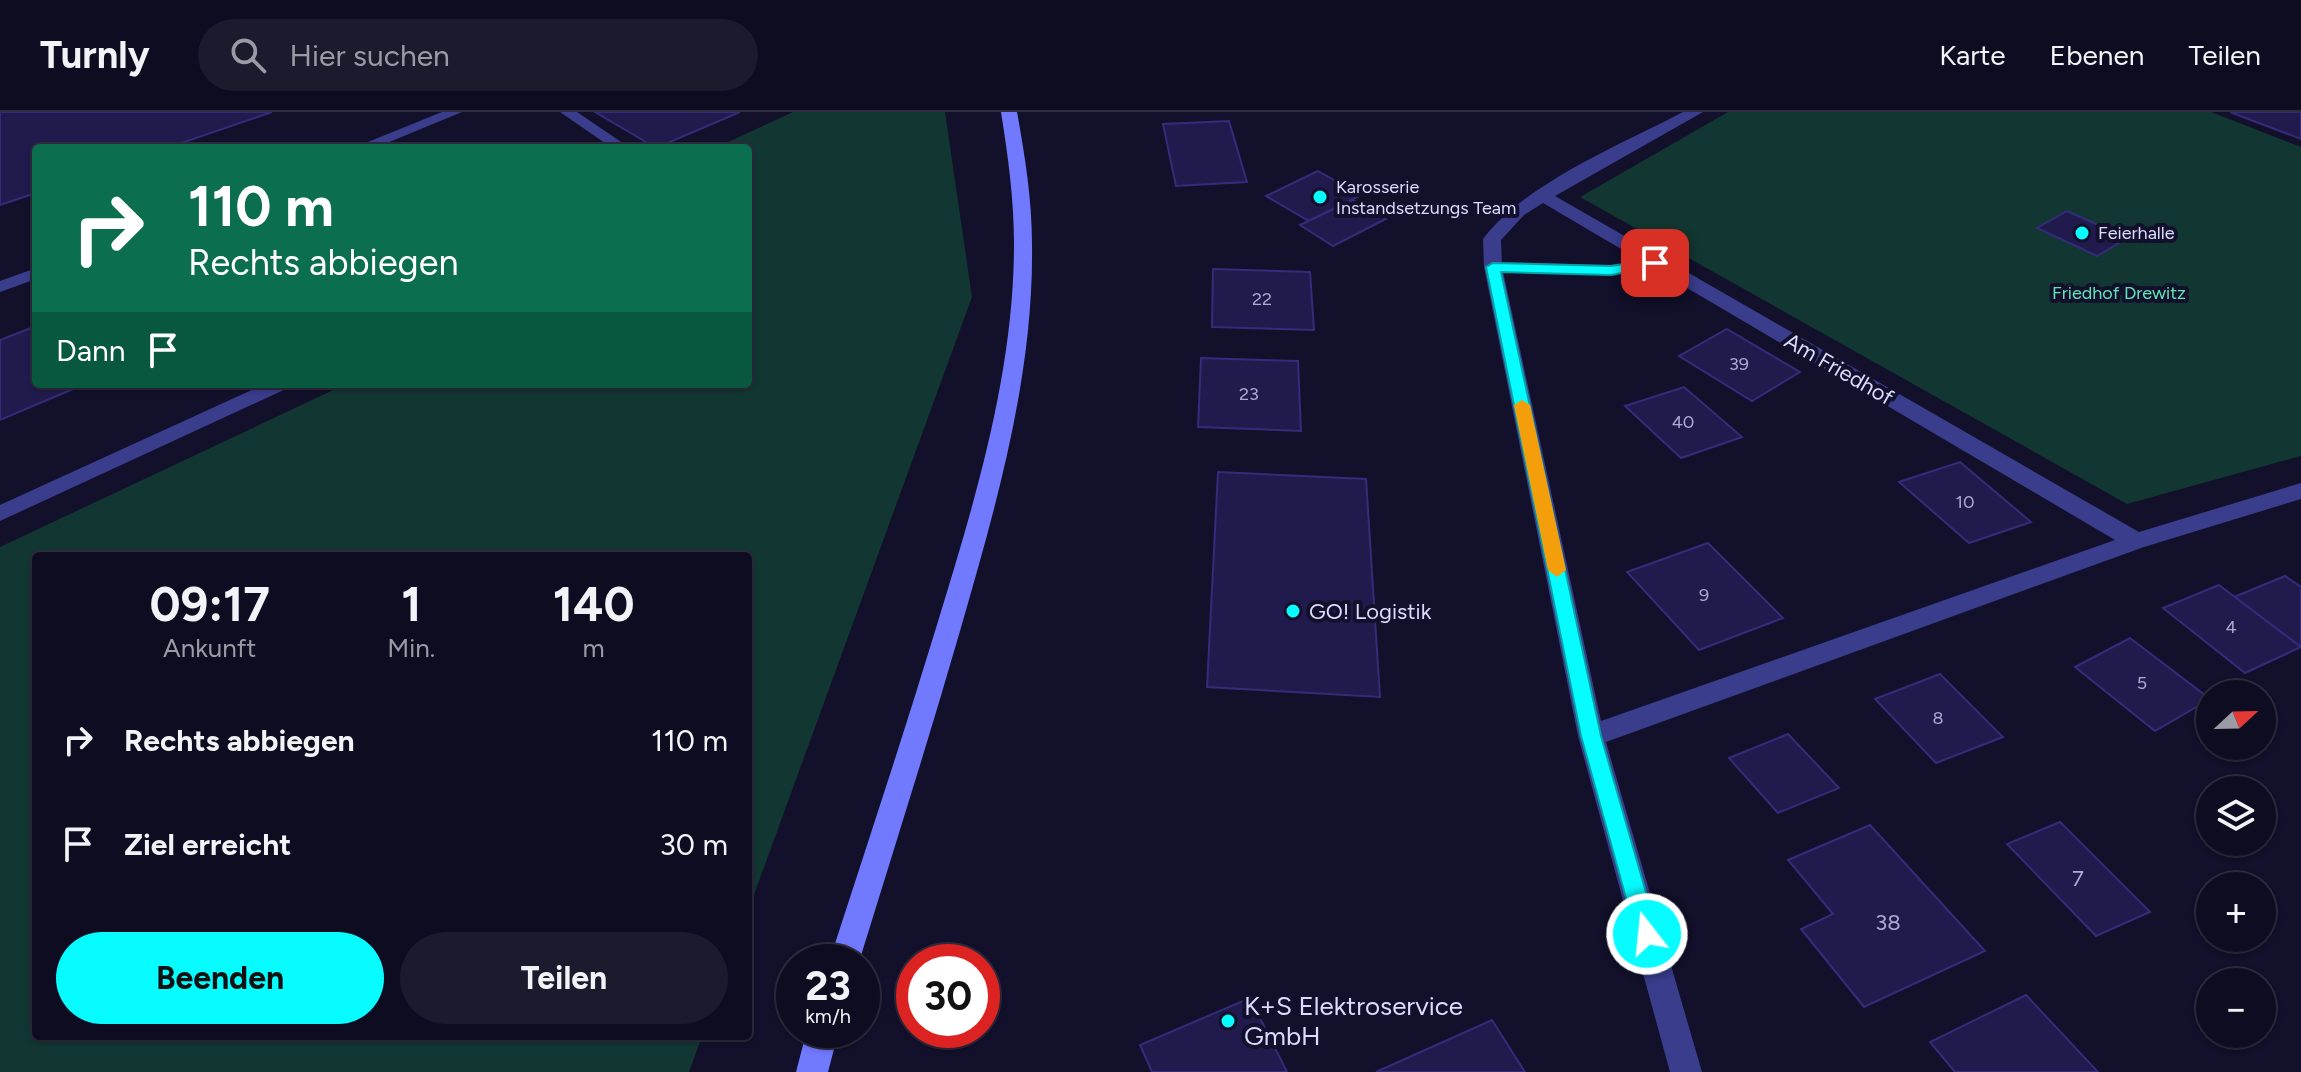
<!DOCTYPE html>
<html lang="de">
<meta charset="utf-8">
<style>
:root{--surface:#0e0c20;--page:#1c1a2d;--text:#f1f3f6;--muted:#9b9ba5;--line:#2e2c3e;--accent:#06fcff}
body{margin:0;font-family:Figtree,sans-serif;background:var(--page);color:var(--text);height:100vh;display:flex;flex-direction:column;font-size:30px;white-space:nowrap}
*{box-sizing:border-box;margin:0}
p{font-size:26px;color:var(--muted)}
.icon{flex:none;width:44px;height:44px;fill:none;stroke:currentColor;stroke-width:2;stroke-linecap:round;stroke-linejoin:round}
.map{position:relative;flex:1;overflow:hidden}
.sheet{position:absolute;left:32px;top:440px;width:720px;height:488px;display:flex;flex-direction:column;background:var(--surface);border-radius:8px;box-shadow:0 2px 6px #0004,0 0 0 2px var(--line)}
.sheet>*{flex:none}
.guide{position:absolute;left:32px;top:32px;width:720px;height:244px;border-radius:8px;box-shadow:0 2px 6px #0004,0 0 0 2px var(--line);background:#0b6e4f;color:#fff;overflow:hidden}
.needle{width:52px;rotate:68deg}
.tools{position:absolute;left:2196px;top:568px;display:grid;gap:16px}
.tools a{display:grid;place-items:center;width:80px;height:80px;border-radius:50%;background:var(--surface);box-shadow:0 2px 6px #0004,0 0 0 2px var(--line);font-size:40px}
.speed{position:absolute;left:776px;top:832px;display:flex;gap:16px;font-size:40px;font-weight:700;text-align:center}
.speed>*{display:grid;place-content:center;width:104px;height:104px;border-radius:50%;background:var(--surface);box-shadow:0 2px 6px #0004,0 0 0 2px var(--line);line-height:1}
.speed small{font-size:20px;font-weight:400}
.speed .limit{border:12px solid #d22;background:#fff;color:#111}
.pin{position:absolute;display:grid;place-items:center;width:68px;height:68px;color:#fff;margin:-34px;border-radius:16px;box-shadow:0 4px 12px #0006}
.me{position:absolute;width:88px;margin:-44px;rotate:344deg;stroke-linejoin:round;filter:drop-shadow(0 0 6px #0008)}
.turn{display:flex;align-items:center;gap:28px;height:168px;padding:0 24px;font-size:36px}
.turn .icon{width:104px;height:104px;stroke-width:2.5}
.turn b{display:block;font-size:56px;line-height:68px}
.then{display:flex;align-items:center;height:76px;padding:0 24px;background:#0003;gap:16px;font-size:30px}
.eta{display:flex;justify-content:space-evenly;align-items:center;height:136px;text-align:center}
.eta b{font-size:48px;font-weight:700;line-height:56px}
.primary-button{display:flex;gap:16px;margin-top:auto;padding:16px 24px}
.primary-button a{flex:1;height:92px;border-radius:48px;background:var(--accent);color:#111;font-size:32px;font-weight:700;line-height:92px;text-align:center}
.primary-button a+a{background:var(--page);color:var(--text)}
ul{padding:0;list-style:none}
li{display:flex;align-items:center;gap:24px;height:104px;padding:0 24px}
li div{flex:1}
li b{display:block;font-size:30px}
li em{font-style:normal}
header{display:flex;align-items:center;gap:48px;box-sizing:border-box;height:112px;padding:0 40px;background:var(--surface);border-bottom:2px solid var(--line)}
header strong{font-size:38px}
nav{display:flex;gap:44px;margin-inline-start:auto;font-size:28px}
.search{width:560px;height:72px;background:var(--page);display:flex;align-items:center;gap:20px;box-sizing:border-box;padding:0 28px;border-radius:44px;color:var(--muted);font-size:30px}
.map>svg:first-child{display:block}
.green{fill:#123631}
.building{fill:#211b4d;stroke:#342c7a;stroke-width:2}
.lines{fill:none;stroke-linecap:round;stroke-linejoin:round}
.lane{fill:#393d8c;fill-rule:evenodd}
.street{fill:#393d8c;fill-rule:evenodd}
.secondary{fill:#717aff;fill-rule:evenodd}
.route{fill:#06fcff;stroke:#04a4a6;stroke-width:2}
.slow{fill:#f59e0b}
.poi-dot{fill:#06fcff;stroke:#12102b;stroke-width:3}
.labels{text-anchor:middle;dominant-baseline:central;stroke-width:8;stroke-linejoin:round;paint-order:stroke}
.far-poi-label{font-size:18px;fill:#dbdaff;stroke:#12102b;text-anchor:start}
.far-park-label{font-size:18px;fill:#60e5b8;stroke:#12102b}
.number-label{font-size:18px;fill:#acaad2}
.street-label{font-size:22px;fill:#dbdaff;stroke:#12102b}
.poi-label{font-size:22px;fill:#dbdaff;stroke:#12102b;text-anchor:start}
.near-number-label{font-size:22px;fill:#acaad2}
.near-poi-label{font-size:26px;fill:#dbdaff;stroke:#12102b;text-anchor:start}
</style>
<header>
<strong>Turnly</strong>
<div class="search"><svg class="icon" aria-label="search" viewBox="0 0 24 24"><circle cx="10" cy="10" r="6"/><path d="M15 15l6 6"/></svg>Hier suchen</div>
<nav><a>Karte</a><a>Ebenen</a><a>Teilen</a></nav>
</header>
<div class="map">
<svg width="2301" height="960" viewBox="0 0 2301 960">
<rect width="100%" height="100%" fill="#12102b"/>
<!-- green -->
<g class="green">
<polygon points="793,0 945,0 972,185 748,799 748,444 36,444 36,924 702,924 689,960 0,960 0,435 346,272 748,272 748,36 715,36"/>
<polygon points="1728,0 2211,0 2301,35 2301,344 2127,392 1580,85"/>
</g>
<!-- building -->
<g class="building">
<polygon points="0,0 272,0 167,36 36,36 36,81 0,93"/>
<polygon points="595,0 740,0 656,36"/>
<polygon points="2230,0 2301,0 2301,27"/>
<polygon points="1229,9 1247,70 1176,74 1163,12"/>
<polygon points="1318,59 1361,83 1309,109 1266,84"/>
<polygon points="1353,88 1386,107 1333,134 1300,113"/>
<polygon points="2067,99 2127,126 2097,144 2037,116"/>
<polygon points="1213,157 1310,160 1314,218 1212,215"/>
<polygon points="36,214 36,272 85,272 0,308 0,228"/>
<polygon points="1727,217 1800,260 1752,289 1679,244"/>
<polygon points="1201,246 1298,249 1301,319 1198,315"/>
<polygon points="1684,275 1742,325 1681,346 1625,294"/>
<polygon points="1960,350 2031,410 1969,431 1899,370"/>
<polygon points="1218,360 1366,367 1380,585 1207,575"/>
<polygon points="1708,431 1783,506 1699,538 1627,460"/>
<polygon points="2285,464 2301,475 2301,535 2234,485"/>
<polygon points="2219,473 2301,535 2245,561 2163,496"/>
<polygon points="2130,526 2210,587 2155,619 2075,555"/>
<polygon points="1940,562 2003,625 1936,651 1875,587"/>
<polygon points="1788,622 1839,676 1778,701 1729,646"/>
<polygon points="2060,710 2150,800 2096,824 2007,732"/>
<polygon points="1870,713 1985,839 1864,895 1801,817 1833,802 1788,748"/>
<polygon points="2026,883 2098,960 1955,960 1930,930"/>
<polygon points="1250,886 1287,960 1152,960 1140,933"/>
<polygon points="1492,908 1525,960 1376,960"/>
</g>
<g class="lines">
<!-- lane -->
<g class="lane">
<polygon points="442,0 462,0 375,36 353,36"/>
<polygon points="560,0 577,0 630,36 612,36"/>
<polygon points="1655,146 1661,147 1663,151 1661,155 1611,163 1493,160 1485,155 1493,150 1611,153"/>
<polygon points="36,156 36,167 0,180 0,169"/>
<polygon points="265,272 290,272 288,276 0,409 0,393"/>
</g>
<!-- street -->
<path class="street" d="M1683,0H1703L1555,84L2139,420L2301,371V387L2144,435L1606,630L1702,960H1670L1578,624L1484,155L1483,127C1524,72 1622,32 1683,0ZM1543,91L2115,428L1601,609L1502,155L1501,128L1524,103Z"/>
<!-- secondary -->
<g class="secondary">
<path d="M1001,0H1017C1025,44 1032,88 1032,132C1034,264 996,394 960,519C928,630 893,740 859,850H829C865,739 902,628 936,516C974,392 1014,263 1014,132C1014,87 1008,44 1001,0Z"/>
<polygon points="807,918 839,918 828,960 796,960"/>
</g>
</g>
<!-- route -->
<polygon class="route" points="1655,147 1662,151 1660,154 1611,163 1501,160 1601,624 1658,822 1655,829 1647,832 1639,829 1636,822 1581,624 1486,155 1493,151 1611,154"/>
<!-- slow -->
<polygon class="slow" points="1522,288 1530,293 1566,458 1557,465 1548,458 1514,293"/>
<!-- markers -->
<g class="poi-dot">
<circle cx="1320" cy="85" r="8"/>
<circle cx="2082" cy="121" r="8"/>
<circle cx="1293" cy="499" r="8"/>
<circle cx="1228" cy="909" r="8"/>
</g>
<g class="labels">
<!-- far-poi labels -->
<g class="far-poi-label">
<text x="1336" y="75">Karosserie<tspan x="1336" dy="21">Instandsetzungs Team</tspan></text>
<text x="2098" y="121">Feierhalle</text>
</g>
<!-- far-park labels -->
<g class="far-park-label">
<text x="2119" y="181">Friedhof Drewitz</text>
</g>
<!-- number labels -->
<g class="number-label">
<text x="1262" y="187">22</text>
<text x="1739" y="252">39</text>
<text x="1249" y="282">23</text>
<text x="1683" y="310">40</text>
<text x="1965" y="390">10</text>
<text x="1704" y="483">9</text>
<text x="2231" y="515">4</text>
<text x="2142" y="571">5</text>
<text x="1938" y="606">8</text>
</g>
<!-- street labels -->
<g class="street-label">
<text transform="translate(1839 257) rotate(30)">Am Friedhof</text>
</g>
<!-- poi labels -->
<g class="poi-label">
<text x="1309" y="499">GO! Logistik</text>
</g>
<!-- near-number labels -->
<g class="near-number-label">
<text x="2078" y="766">7</text>
<text x="1888" y="810">38</text>
</g>
<!-- near-poi labels -->
<g class="near-poi-label">
<text x="1244" y="894">K+S Elektroservice<tspan x="1244" dy="30">GmbH</tspan></text>
</g>
</g>
</svg>
<div class="tools">
<a><svg class="needle" viewBox="-14 -14 28 28"><path d="M0-13l5 13h-10z" fill="#e53935"/><path d="M0 13l5-13h-10z" fill="#9b9ba5"/></svg></a>
<a><svg class="icon" aria-label="layers" viewBox="0 0 24 24"><path d="M12 4l9 5-9 5-9-5zM3 14l9 5 9-5"/></svg></a>
<a>+</a>
<a>−</a>
</div>
<div class="speed"><div>23<small>km/h</small></div><div class="limit">30</div></div>
<div class="pin" style="left:1655px;top:151px;background:#d93025"><svg class="icon" aria-label="arrive" viewBox="0 0 24 24"><path d="M6 21V4h12l-3 4 3 4H6"/></svg></div>
<svg class="me" style="left:1647px;top:822px" viewBox="-20 -20 40 40"><circle r="17" fill="#06fcff" stroke="#fff" stroke-width="3"/><path d="M0-11L8 9 0 5-8 9z" fill="#fff"/></svg>
<div class="guide">
<div class="turn"><svg class="icon" aria-label="right" viewBox="0 0 24 24"><path d="M7 20v-9h11M14 6l5 5-5 5"/></svg><div><b>110 m</b>Rechts abbiegen</div></div>
<div class="then">Dann<svg class="icon" aria-label="arrive" viewBox="0 0 24 24"><path d="M6 21V4h12l-3 4 3 4H6"/></svg></div>
</div>
<section class="sheet">
<div class="eta">
<div><b>09:17</b><p>Ankunft</p></div>
<div><b>1</b><p>Min.</p></div>
<div><b>140</b><p>m</p></div>
</div>
<ul>
<li><svg class="icon" aria-label="right" viewBox="0 0 24 24"><path d="M7 20v-9h11M14 6l5 5-5 5"/></svg><div><b>Rechts abbiegen</b></div><em>110 m</em></li>
<li><svg class="icon" aria-label="arrive" viewBox="0 0 24 24"><path d="M6 21V4h12l-3 4 3 4H6"/></svg><div><b>Ziel erreicht</b></div><em>30 m</em></li>
</ul>
<div class="primary-button"><a>Beenden</a><a>Teilen</a></div>
</section>
</div>
